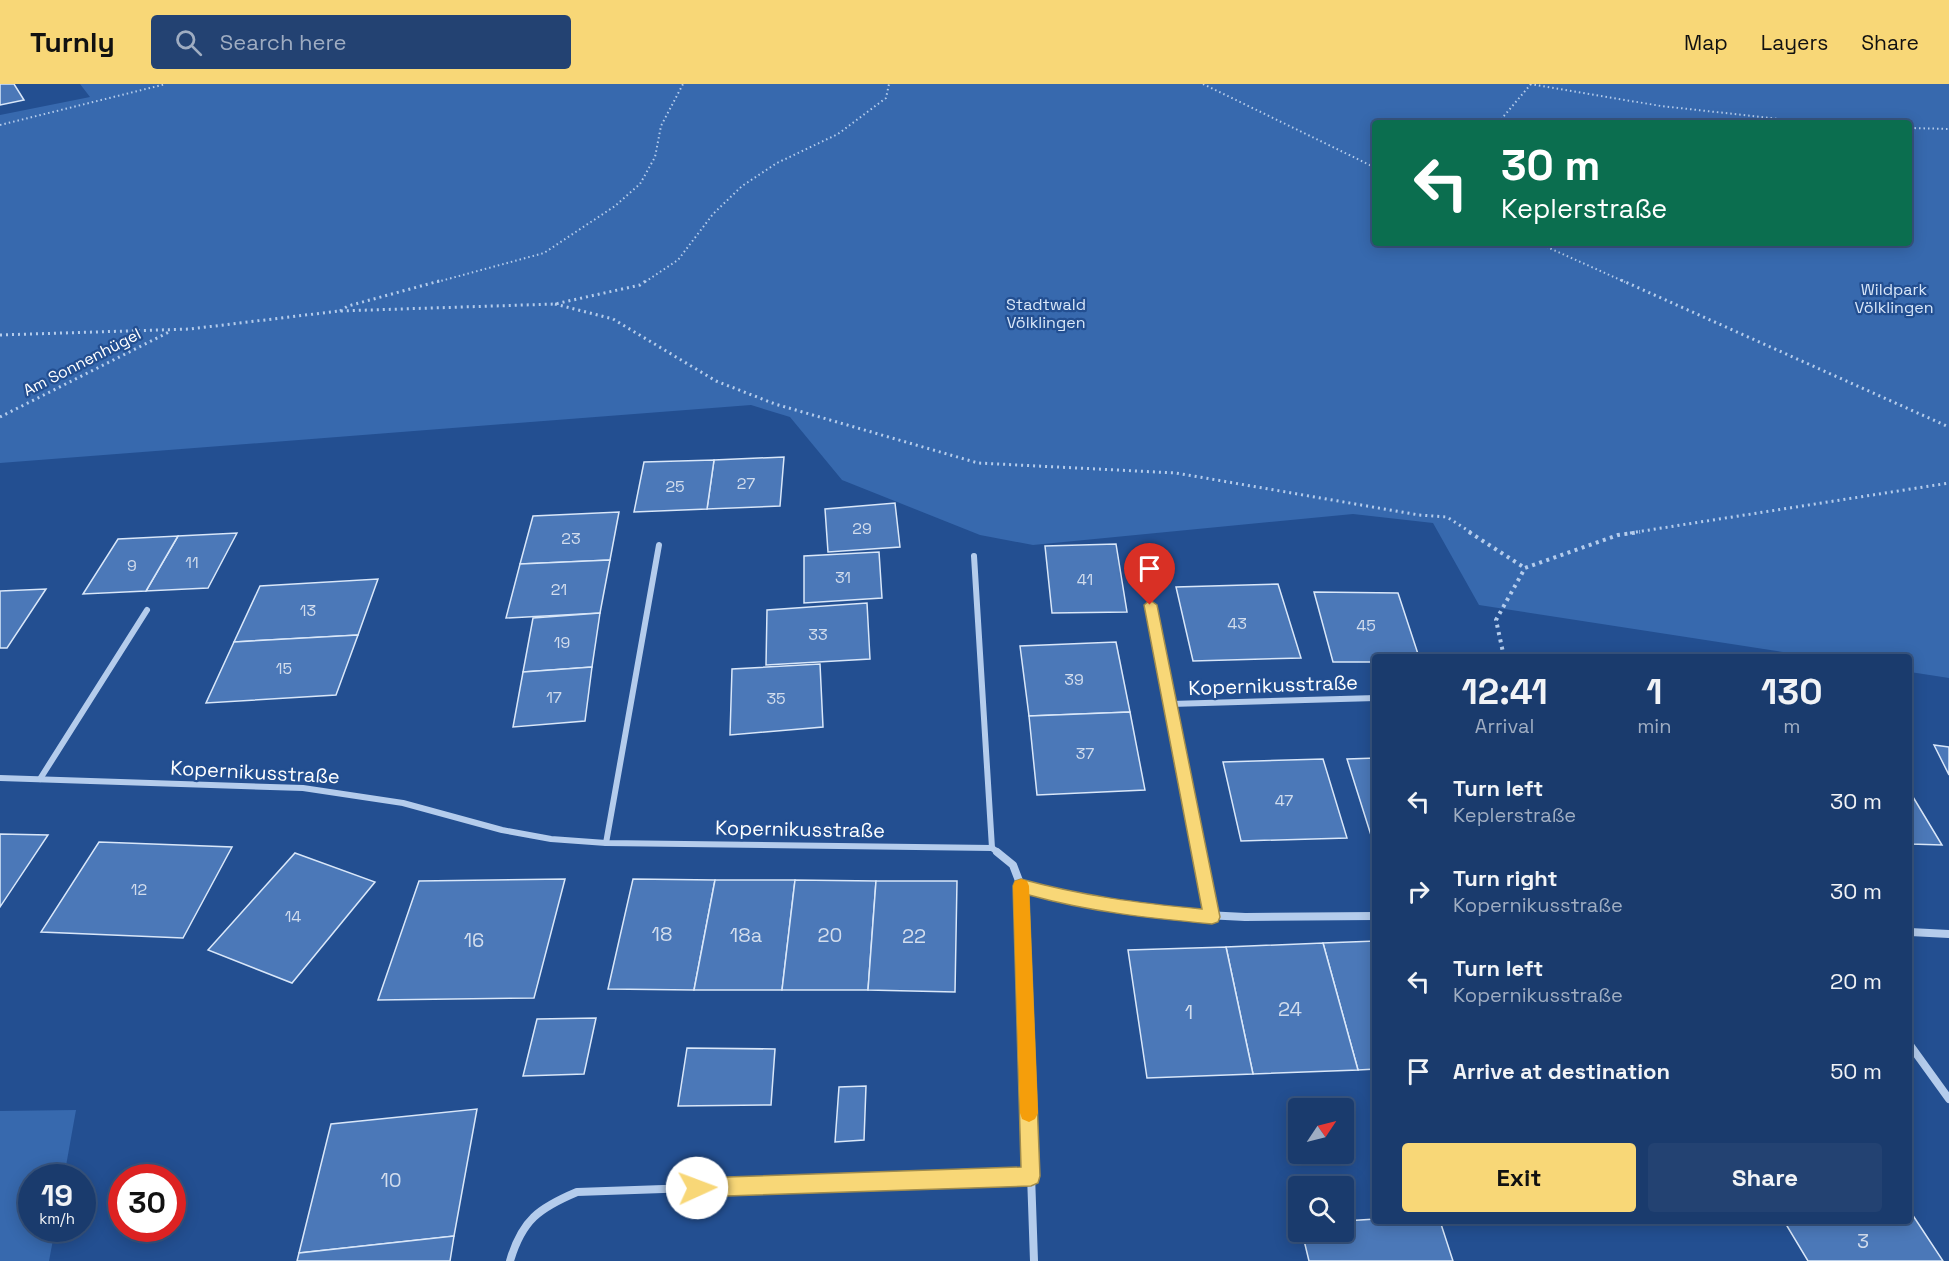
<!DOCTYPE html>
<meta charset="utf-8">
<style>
:root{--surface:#1a3b6d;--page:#234272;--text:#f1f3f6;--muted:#9fadc2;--line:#385580;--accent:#f8d777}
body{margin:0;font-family:"Space Grotesk",sans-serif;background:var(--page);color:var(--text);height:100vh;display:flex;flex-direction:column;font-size:22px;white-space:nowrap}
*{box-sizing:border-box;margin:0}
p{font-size:20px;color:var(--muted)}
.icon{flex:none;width:33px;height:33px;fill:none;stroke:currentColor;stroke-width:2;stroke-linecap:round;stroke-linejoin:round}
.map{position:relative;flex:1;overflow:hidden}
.details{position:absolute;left:1372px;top:570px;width:540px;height:570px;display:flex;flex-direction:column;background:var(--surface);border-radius:6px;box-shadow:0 3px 15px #0003,0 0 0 2px var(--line)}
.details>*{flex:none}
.top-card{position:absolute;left:1372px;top:36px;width:540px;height:126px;border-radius:6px;box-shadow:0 3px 15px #0003,0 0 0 2px var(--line);background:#0b6e4f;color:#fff;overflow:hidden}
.needle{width:39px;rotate:55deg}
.controls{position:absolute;left:1288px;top:1014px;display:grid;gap:12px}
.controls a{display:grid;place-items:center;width:66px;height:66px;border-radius:6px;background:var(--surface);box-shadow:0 3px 15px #0003,0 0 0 2px var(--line);font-size:30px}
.speed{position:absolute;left:18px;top:1080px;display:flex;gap:12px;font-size:30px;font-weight:700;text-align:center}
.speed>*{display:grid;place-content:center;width:78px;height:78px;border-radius:50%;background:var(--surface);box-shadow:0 3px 15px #0003,0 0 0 2px var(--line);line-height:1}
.speed small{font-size:15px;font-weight:400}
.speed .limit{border:9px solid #d22;background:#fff;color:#111}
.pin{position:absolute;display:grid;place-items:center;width:51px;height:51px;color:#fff;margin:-62px -26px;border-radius:50% 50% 50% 0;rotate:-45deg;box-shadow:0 0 6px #0007}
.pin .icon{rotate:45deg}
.me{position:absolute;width:66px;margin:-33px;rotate:88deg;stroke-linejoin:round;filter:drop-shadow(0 0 4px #0008)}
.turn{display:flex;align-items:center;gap:21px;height:126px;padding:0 30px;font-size:27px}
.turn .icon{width:78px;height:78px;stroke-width:2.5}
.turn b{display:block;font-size:42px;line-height:51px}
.eta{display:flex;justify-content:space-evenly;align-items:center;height:102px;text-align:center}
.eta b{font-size:36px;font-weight:600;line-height:42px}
.cta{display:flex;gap:12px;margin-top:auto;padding:12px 30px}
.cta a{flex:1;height:69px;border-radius:6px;background:var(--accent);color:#111;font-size:24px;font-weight:600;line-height:69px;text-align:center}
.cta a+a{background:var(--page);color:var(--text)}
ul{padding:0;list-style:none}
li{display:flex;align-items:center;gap:18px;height:90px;padding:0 30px}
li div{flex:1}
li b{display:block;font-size:22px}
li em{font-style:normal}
header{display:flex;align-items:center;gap:36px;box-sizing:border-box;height:84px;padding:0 30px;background:var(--accent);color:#111}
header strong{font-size:28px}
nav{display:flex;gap:33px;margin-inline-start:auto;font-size:21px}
.search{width:420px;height:54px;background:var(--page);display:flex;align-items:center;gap:15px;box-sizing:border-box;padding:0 21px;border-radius:6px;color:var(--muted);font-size:22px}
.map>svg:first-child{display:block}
.green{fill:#3769ae;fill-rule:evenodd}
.building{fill:#4b78b8;stroke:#d9e7f9;stroke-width:1.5}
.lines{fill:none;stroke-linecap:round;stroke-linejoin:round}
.path-far2{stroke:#b4ccec;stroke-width:2;stroke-dasharray:1.5 3;stroke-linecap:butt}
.path-far1{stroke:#b4ccec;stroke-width:3;stroke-dasharray:2 4;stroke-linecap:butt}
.path{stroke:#b4ccec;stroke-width:4;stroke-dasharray:3 4.5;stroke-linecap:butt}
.minor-far1{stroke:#b4ccec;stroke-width:6}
.minor{stroke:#b4ccec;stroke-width:8}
.route{fill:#f8d777;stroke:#a18c4d;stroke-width:1.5}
.slow{fill:#f59e0b}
.labels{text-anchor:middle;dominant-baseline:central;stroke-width:4.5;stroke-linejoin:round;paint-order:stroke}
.far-park-label{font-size:16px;fill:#d9e7f9;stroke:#234f91}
.far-street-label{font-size:16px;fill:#fff;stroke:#234f91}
.number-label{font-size:16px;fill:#d2dded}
.street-label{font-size:20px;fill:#fff;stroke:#234f91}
.near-number-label{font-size:20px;fill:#d2dded}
</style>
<header>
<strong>Turnly</strong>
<div class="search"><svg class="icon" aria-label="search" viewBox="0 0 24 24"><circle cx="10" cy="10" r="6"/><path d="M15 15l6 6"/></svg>Search here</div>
<nav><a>Map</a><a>Layers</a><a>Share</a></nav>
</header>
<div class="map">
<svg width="1949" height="1177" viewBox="0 0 1949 1177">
<rect width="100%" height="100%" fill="#234f91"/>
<!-- green -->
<g class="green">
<path d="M80,0H1949V594L1910,588V573H1815L1479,521L1433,439L1353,430L1033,461L980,451L842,396L790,333L751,321L0,379V31L90,13ZM1376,39H1910V159H1376Z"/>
<polygon points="76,1026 64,1093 32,1094 32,1144 55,1145 49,1177 0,1177 0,1027"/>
</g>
<!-- building -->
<g class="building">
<polygon points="0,0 14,0 24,16 0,21"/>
<polygon points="784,373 780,422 707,425 714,376"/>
<polygon points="714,376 707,425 634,428 644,378"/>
<polygon points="895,419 900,463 828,468 825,425"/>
<polygon points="619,428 610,476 520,480 533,432"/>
<polygon points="237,449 208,504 146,507 178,452"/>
<polygon points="178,452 146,507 83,510 118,455"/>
<polygon points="1116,460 1127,528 1052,529 1045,462"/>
<polygon points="879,468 882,514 804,519 804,472"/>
<polygon points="610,476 600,529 506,534 520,480"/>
<polygon points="378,495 358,551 234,558 260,502"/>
<polygon points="1278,500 1301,574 1193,577 1176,503"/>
<polygon points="46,505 7,564 0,564 0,507"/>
<polygon points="1314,508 1398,509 1419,573 1376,573 1376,578 1333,578"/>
<polygon points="867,519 870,575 766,581 767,526"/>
<polygon points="600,529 592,583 523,588 533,534"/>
<polygon points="358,551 336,611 206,619 234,558"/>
<polygon points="1116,558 1130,628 1029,632 1020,562"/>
<polygon points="820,580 823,643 730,651 732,585"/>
<polygon points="592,583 585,637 513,643 523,588"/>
<polygon points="1130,628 1145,706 1037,711 1029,632"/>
<polygon points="1934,661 1949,663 1949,691"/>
<polygon points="1376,674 1376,764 1375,764 1347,675"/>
<polygon points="1323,675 1347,754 1241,757 1223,678"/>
<polygon points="1910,708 1942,761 1910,760"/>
<polygon points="0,750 48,751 0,823"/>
<polygon points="99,758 232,763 183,854 41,848"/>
<polygon points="295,769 375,798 292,899 208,866"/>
<polygon points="565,795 534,914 378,916 419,797"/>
<polygon points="633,795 715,796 694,906 608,905"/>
<polygon points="715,796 795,796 782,906 694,906"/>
<polygon points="795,796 876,797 868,906 782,906"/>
<polygon points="876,797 957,797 955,908 868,906"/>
<polygon points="1376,857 1376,985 1358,986 1323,859"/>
<polygon points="1323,859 1358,986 1253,990 1226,863"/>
<polygon points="1226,863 1253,990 1147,994 1128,866"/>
<polygon points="596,934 584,990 523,992 537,935"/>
<polygon points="687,964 775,965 771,1021 678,1022"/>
<polygon points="866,1002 864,1056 835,1058 839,1003"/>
<polygon points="477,1025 454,1152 299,1169 331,1040"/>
<polygon points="1910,1127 1943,1177 1808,1177 1784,1137 1910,1137"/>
<polygon points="1376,1135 1440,1137 1453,1177 1309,1177 1302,1148 1344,1148 1344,1137"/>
<polygon points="454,1152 450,1177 297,1177 299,1169"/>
</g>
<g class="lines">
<!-- path-far2 -->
<g class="path-far2">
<polyline points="1203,0 1376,84"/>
<polyline points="1530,0 1661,22 1816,39"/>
<polyline points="1498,39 1531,0"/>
<polyline points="0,41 166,0"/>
<polyline points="1910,44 1949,45"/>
<polyline points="1538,159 1625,198"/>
<polyline points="437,198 544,169 615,122 640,100 655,73 661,42 683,0"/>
<polyline points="645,198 678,176 713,130 742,102 777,79 838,50 886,14 889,0"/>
</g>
<!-- path-far1 -->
<g class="path-far1">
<polyline points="1621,196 1949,343"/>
<polyline points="555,220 613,235 716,297 775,320 978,379 1176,389 1419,431 1447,433 1472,449"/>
<polyline points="340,227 348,222 443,196"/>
<polyline points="0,251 190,245 339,227 555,220 640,201 647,196"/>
<polyline points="0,333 171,247"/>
<polyline points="1630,449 1949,399"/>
</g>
<!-- path -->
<g class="path">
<polyline points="1469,448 1525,484"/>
<polyline points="1504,573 1496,536 1525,484 1618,451 1640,448"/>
</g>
<!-- minor-far1 -->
<g class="minor-far1">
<polyline points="974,472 992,764"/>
<polyline points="1150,521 1199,769"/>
<polyline points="1171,620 1376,614"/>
<polyline points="0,694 303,704 403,719 502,746 551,755 606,759 992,764 999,769"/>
<polyline points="40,695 147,526"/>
<polyline points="606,759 659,461"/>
</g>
<!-- minor -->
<g class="minor">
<polyline points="997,768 1013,781 1021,802 1091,820 1147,828 1245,833 1376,832"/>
<polyline points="1199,768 1212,833"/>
<polyline points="1021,802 1034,1177"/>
<polyline points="1910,848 1949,850"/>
<polyline points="1910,961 1949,1015"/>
<path d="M510,1177C522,1136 539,1124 577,1108L1031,1092"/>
</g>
</g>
<!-- route -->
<path class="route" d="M1150,516L1157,521L1220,833L1218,838L1212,840C1149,834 1090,828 1029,811L1040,1092L1038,1099L1031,1102L697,1113L690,1110L687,1104L690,1097L697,1094L1021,1083L1013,802L1015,797L1021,795C1083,812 1139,819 1202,825L1144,521Z"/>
<!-- slow -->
<polygon class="slow" points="1021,795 1027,797 1029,802 1038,1029 1035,1035 1029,1038 1022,1035 1020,1029 1013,802 1015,797"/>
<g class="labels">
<!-- far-park labels -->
<g class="far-park-label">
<text x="1894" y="205">Wildpark<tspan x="1894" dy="18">Völklingen</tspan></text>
<text x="1046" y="220">Stadtwald<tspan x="1046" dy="18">Völklingen</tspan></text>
</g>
<!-- far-street labels -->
<g class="far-street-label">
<text transform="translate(82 278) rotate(-27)">Am Sonnenhügel</text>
</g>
<!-- number labels -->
<g class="number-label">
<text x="746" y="399">27</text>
<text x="675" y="402">25</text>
<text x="862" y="444">29</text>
<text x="571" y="454">23</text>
<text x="192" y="478">11</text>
<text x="132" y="481">9</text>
<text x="843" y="493">31</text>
<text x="1085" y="495">41</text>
<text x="559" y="505">21</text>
<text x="308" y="526">13</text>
<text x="1237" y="539">43</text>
<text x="1366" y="541">45</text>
<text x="818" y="550">33</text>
<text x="562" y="558">19</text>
<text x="284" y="584">15</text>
<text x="1074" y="595">39</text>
<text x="554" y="613">17</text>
<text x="776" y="614">35</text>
<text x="1085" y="669">37</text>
<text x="1284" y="716">47</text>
<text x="139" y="805">12</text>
<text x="293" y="832">14</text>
</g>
<!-- street labels -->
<g class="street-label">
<text transform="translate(1273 601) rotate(-2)">Kopernikusstraße</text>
<text transform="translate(255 688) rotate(3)">Kopernikusstraße</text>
<text transform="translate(800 745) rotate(1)">Kopernikusstraße</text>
</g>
<!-- near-number labels -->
<g class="near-number-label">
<text x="662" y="850">18</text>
<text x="746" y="851">18a</text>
<text x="830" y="851">20</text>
<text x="914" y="852">22</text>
<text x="474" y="856">16</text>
<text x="1290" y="925">24</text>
<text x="1189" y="928">1</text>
<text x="391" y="1096">10</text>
<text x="1863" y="1157">3</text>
</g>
</g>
</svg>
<div class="controls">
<a><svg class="needle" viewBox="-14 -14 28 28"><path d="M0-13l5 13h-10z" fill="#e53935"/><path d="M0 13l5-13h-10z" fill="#9fadc2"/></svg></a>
<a><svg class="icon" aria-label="search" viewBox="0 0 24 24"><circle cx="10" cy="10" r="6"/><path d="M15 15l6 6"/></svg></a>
</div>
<div class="speed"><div>19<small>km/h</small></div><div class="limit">30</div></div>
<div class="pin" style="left:1150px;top:521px;background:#d93025"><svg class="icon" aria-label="arrive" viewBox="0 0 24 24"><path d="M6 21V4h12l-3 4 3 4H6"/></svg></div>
<svg class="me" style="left:697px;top:1104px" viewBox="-20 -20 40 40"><circle r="19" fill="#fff"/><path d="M0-13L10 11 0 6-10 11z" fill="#f8d777"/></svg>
<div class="top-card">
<div class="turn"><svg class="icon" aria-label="left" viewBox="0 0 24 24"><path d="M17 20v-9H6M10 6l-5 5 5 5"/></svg><div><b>30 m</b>Keplerstraße</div></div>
</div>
<section class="details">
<div class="eta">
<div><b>12:41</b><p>Arrival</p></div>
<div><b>1</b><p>min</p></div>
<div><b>130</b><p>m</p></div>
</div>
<ul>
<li><svg class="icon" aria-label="left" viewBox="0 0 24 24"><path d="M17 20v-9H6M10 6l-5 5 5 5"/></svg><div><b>Turn left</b><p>Keplerstraße</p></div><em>30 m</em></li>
<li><svg class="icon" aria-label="right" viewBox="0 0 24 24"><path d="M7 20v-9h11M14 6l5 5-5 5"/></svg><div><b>Turn right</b><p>Kopernikusstraße</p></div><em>30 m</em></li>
<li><svg class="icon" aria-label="left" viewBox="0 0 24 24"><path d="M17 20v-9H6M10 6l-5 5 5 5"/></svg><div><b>Turn left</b><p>Kopernikusstraße</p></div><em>20 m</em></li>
<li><svg class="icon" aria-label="arrive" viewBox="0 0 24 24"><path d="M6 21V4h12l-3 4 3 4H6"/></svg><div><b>Arrive at destination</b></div><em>50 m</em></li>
</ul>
<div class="cta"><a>Exit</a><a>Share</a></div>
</section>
</div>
